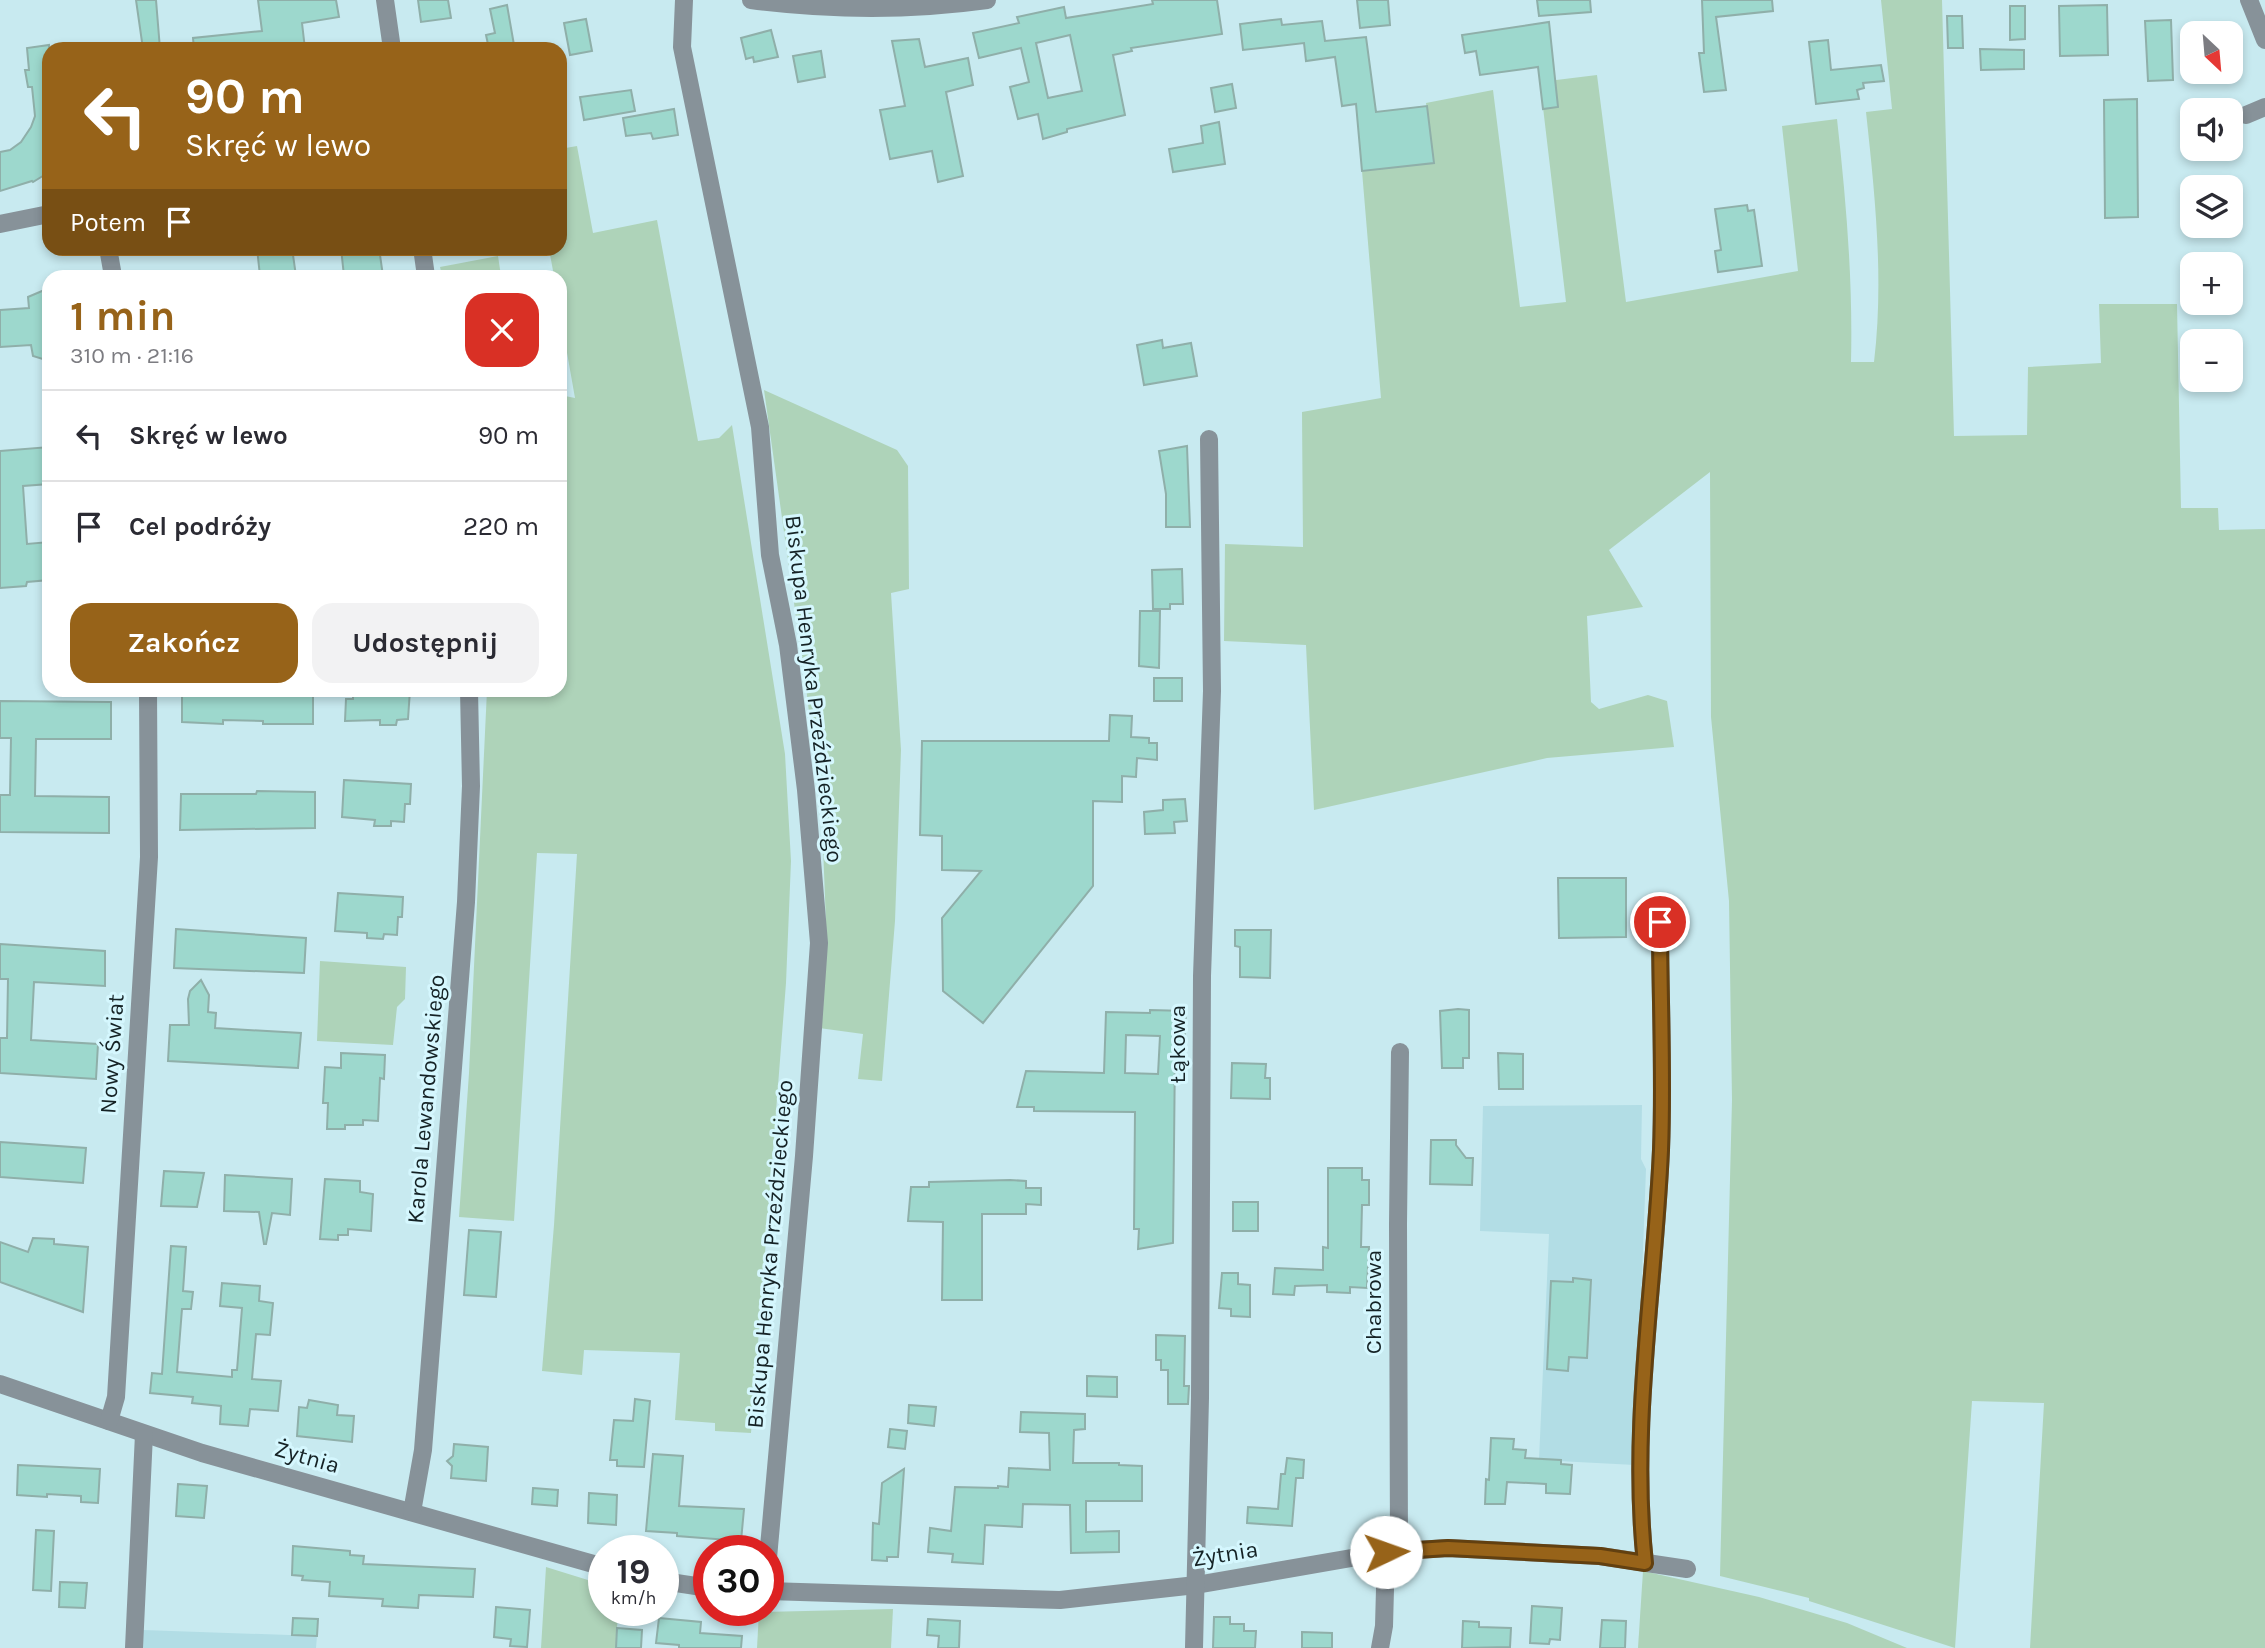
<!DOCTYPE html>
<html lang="pl">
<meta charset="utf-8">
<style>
:root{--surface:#fff;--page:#f2f2f3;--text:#2b2b33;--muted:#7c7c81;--line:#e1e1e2;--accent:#976319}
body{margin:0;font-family:Karla,sans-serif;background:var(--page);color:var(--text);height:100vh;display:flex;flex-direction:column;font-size:26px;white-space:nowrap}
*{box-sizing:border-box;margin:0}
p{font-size:23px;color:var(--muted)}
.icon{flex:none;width:38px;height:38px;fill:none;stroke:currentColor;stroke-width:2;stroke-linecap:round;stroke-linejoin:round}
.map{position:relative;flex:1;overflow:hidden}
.panel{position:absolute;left:42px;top:270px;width:525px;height:427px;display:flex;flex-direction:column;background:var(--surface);border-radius:21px;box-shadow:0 4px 10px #0003}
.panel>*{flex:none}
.banner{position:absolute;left:42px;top:42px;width:525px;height:214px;border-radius:21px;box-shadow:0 4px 10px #0003;background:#976319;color:#fff;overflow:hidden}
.needle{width:46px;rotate:154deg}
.buttons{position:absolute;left:2180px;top:21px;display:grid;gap:14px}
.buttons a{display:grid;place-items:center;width:63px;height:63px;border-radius:14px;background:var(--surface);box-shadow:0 4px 10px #0003;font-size:35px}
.speed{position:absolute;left:588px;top:1535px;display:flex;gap:14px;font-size:35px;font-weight:700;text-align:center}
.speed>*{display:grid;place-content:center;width:91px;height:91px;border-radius:50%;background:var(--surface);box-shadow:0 4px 10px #0003;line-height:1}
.speed small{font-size:18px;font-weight:400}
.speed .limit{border:10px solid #d22;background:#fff;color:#111}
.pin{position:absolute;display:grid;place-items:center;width:60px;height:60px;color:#fff;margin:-30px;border:4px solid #fff;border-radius:50%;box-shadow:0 2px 7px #0007}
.me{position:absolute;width:77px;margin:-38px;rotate:87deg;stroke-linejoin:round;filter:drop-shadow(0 0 5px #0008)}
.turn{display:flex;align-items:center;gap:24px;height:147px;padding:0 28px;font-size:32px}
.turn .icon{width:91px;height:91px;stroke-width:2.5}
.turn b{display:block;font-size:49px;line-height:60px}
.then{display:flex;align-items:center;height:66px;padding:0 28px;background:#0003;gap:14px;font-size:26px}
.round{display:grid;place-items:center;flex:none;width:74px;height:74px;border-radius:21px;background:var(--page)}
.overview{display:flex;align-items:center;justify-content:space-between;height:119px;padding:0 28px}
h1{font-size:42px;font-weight:700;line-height:52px;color:var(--accent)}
.primary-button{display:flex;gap:14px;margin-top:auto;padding:14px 28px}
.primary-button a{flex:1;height:80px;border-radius:21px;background:var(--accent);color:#fff;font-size:28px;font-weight:700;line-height:80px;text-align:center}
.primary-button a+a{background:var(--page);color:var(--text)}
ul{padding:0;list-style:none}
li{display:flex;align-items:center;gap:21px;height:91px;padding:0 28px;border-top:2px solid var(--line)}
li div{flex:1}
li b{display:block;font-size:26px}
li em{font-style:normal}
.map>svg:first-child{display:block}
.built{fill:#b2dde5}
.green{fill:#aed3b9}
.building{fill:#9dd8cd;stroke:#8fafa9;stroke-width:2;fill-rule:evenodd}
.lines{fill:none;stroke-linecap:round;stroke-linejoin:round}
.minor{stroke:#879299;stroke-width:18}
.route-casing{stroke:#624010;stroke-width:18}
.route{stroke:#976319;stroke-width:12}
.labels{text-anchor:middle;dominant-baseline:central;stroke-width:6;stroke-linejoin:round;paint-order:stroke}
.street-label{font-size:23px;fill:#152225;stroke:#d5f7fe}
</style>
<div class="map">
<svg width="2265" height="1648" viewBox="0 0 2265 1648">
<rect width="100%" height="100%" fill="#c8eaf0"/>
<!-- built -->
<g class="built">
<polygon points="1642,1105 1641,1159 1646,1169 1635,1465 1539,1460 1549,1234 1480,1231 1483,1106"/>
<polygon points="143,1630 317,1636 316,1648 142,1648"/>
</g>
<!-- green -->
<g class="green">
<path d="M1881,0H1942L1954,436L2027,435L2028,367L2101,363L2099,304H2177L2181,508H2218L2219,530L2265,529V1648H2030L2044,1403L1972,1401L1955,1648L1809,1601V1598L1720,1576L1732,1100L1729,901L1711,717L1710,472L1609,550L1643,607L1587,616L1591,702L1599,709L1648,695L1667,701L1674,747L1547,758L1314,810L1306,645L1224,641L1225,544L1303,547L1302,412L1381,398L1362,171L1433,163L1426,103L1493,90L1520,307L1566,302L1540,82L1597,75L1626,302L1798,271L1782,126L1837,119C1846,200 1853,280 1851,362H1874C1884,279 1875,195 1866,112L1892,109Z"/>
<polygon points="577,146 593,233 657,220 698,441 719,438 732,425 785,754 791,861 786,983 751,1433 715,1431 715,1423 675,1420 680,1353 584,1350 582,1375 542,1371 554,1225 577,854 537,853 514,1221 459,1217 469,1073 487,690 560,690 560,395 575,398 560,313 560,276 554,276 549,249 560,248 560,149"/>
<polygon points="498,256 501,276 442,276 440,267"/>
<polygon points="764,390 897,450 908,466 909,589 891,593 901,750 895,921 882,1081 858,1079 863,1034 819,1028 826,923 822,821 807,695"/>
<polygon points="320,961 406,967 405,999 397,1007 393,1045 317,1041"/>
<polygon points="546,1567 604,1585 604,1610 618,1610 616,1648 541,1648"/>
<polygon points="1643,1571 1759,1597 1847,1623 1907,1648 1638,1648"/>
<polygon points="893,1609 891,1648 757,1648 759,1612"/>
</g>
<!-- building -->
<g class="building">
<polygon points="136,0 156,0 160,49 143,49"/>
<polygon points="258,0 336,0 339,17 302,23 305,49 194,49 193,38 262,31"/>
<polygon points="418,0 448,0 451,18 421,22"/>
<path d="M1152,0H1217L1222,34L1131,48L1132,51L1113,55L1125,115L1067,129V132L1043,139L1038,114L1018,119L1010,87L1029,82L1021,48L979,58L973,33L1019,23L1017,17L1064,7L1066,18L1153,4ZM1070,35L1082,91L1048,98L1036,43Z"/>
<polygon points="1357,0 1388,0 1390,25 1360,28"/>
<polygon points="1537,0 1590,0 1591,12 1539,16"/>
<polygon points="1702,0 1772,0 1773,11 1716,17 1726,90 1704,92 1699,53 1704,53"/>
<polygon points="507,5 514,45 489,49 486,35 495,33 490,9"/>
<polygon points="2107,5 2108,55 2060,56 2059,6"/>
<polygon points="2010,6 2025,6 2025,39 2010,40"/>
<polygon points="1947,16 1962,16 1963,48 1948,48"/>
<polygon points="586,19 592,51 570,55 564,23"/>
<polygon points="1281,19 1282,25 1322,21 1325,41 1366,37 1376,112 1427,106 1434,163 1362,171 1356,104 1342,106 1335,57 1306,61 1304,43 1243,50 1240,24"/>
<polygon points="2171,20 2173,80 2148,81 2145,21"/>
<polygon points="1549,22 1558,107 1543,109 1538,67 1480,75 1476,51 1465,53 1462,35"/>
<polygon points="771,30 778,57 754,62 753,57 746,59 741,38"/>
<polygon points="919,39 925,67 968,58 973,85 946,92 963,176 938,182 932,151 890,159 880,110 905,106 892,41"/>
<polygon points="1828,40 1831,70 1881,65 1884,81 1863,83 1864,88 1857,90 1859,99 1816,104 1809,42"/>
<polygon points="49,45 49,168 45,172 46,174 33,182 32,181 0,191 0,152 10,150 21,142 31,127 35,116 32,87 28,87 25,70 29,70 27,48"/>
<polygon points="1980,49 2024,50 2024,69 1981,70"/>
<polygon points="821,51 825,77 798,82 793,56"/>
<polygon points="1232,84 1236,108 1215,112 1211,88"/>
<polygon points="631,90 635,111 584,120 580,97"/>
<polygon points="2137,99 2138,217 2105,218 2104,100"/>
<polygon points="674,109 678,135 653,139 651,133 626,136 623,118"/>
<polygon points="1219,122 1225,164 1173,172 1169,149 1203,143 1201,126"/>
<polygon points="1747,205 1748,211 1754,210 1762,266 1718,272 1715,251 1721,250 1715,209"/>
<polygon points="257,248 292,248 296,276 260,276"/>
<polygon points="341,248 379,248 383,276 344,276"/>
<polygon points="49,288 49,361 33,356 31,345 0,347 0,310 29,308 28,297"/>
<polygon points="1162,340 1163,348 1191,343 1197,376 1144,385 1137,345"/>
<polygon points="1187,446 1190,527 1166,527 1166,494 1159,451"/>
<polygon points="49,447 49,484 23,486 27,544 49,542 49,580 27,582 26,586 0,588 0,451"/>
<polygon points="1182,569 1183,604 1170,604 1170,609 1153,609 1152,570"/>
<polygon points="1140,611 1160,611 1159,668 1139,666"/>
<rect x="1154" y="678" width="28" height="23"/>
<polygon points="182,690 313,690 313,724 263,724 263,721 223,720 223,724 182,722"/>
<polygon points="353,690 410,690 408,719 397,720 396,725 380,725 380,720 345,721 346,699 353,699"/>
<polygon points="0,701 111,702 111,739 36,739 35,796 109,797 109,833 0,832 0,795 10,795 11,738 0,738"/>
<polygon points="1110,715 1132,716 1131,737 1149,738 1149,743 1157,743 1157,760 1137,758 1136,777 1122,776 1122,802 1093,801 1093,886 983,1023 943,991 942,918 981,871 942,870 942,836 920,835 922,741 1109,741"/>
<polygon points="344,780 411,784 410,804 405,804 404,822 391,821 391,826 374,826 375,820 342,817"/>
<polygon points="257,791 315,792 315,828 180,830 181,794 256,794"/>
<polygon points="1185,799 1187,821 1174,822 1175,833 1145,834 1144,812 1163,810 1163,800"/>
<polygon points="1558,878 1626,878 1626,937 1559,938"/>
<polygon points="338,893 403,897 402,917 398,917 397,935 384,934 383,939 367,938 367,933 335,931"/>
<polygon points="176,929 306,938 304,973 174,968"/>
<polygon points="1235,930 1271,930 1270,978 1240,977 1240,947 1235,946"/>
<polygon points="0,944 105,951 105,986 34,982 31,1040 98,1044 96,1079 0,1073 0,1038 7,1038 8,979 0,979"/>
<polygon points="201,980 209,995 208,1012 216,1013 215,1028 301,1033 298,1068 168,1061 170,1025 189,1025 188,999 190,991"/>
<polygon points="1458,1009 1469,1010 1469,1058 1463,1058 1463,1068 1442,1068 1440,1011"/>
<path d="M1150,1010L1186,1011L1184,1050L1175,1049L1173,1243L1138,1249L1139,1229H1134L1135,1112L1034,1111V1107H1017L1026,1071L1104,1073L1106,1012L1150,1013ZM1126,1035L1160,1036L1158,1074L1125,1073Z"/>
<polygon points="341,1053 385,1055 384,1079 380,1078 378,1121 363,1120 363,1125 345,1125 345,1129 327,1129 328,1103 323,1103 325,1067 341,1068"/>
<polygon points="1498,1053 1523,1054 1523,1089 1499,1089"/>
<polygon points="1232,1063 1266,1064 1265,1078 1270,1078 1270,1099 1231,1098"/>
<polygon points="1431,1140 1456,1140 1456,1145 1466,1158 1473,1158 1472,1185 1430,1184"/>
<polygon points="0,1142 86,1148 83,1183 0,1177"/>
<polygon points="1328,1168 1362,1168 1362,1180 1369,1180 1369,1205 1362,1205 1361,1247 1369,1247 1367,1288 1350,1287 1350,1293 1327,1292 1327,1285 1295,1286 1294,1295 1273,1294 1275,1268 1323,1270 1323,1247 1328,1248"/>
<polygon points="164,1171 204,1173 197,1207 161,1206"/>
<polygon points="225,1175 292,1179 290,1215 272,1213 266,1244 264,1244 259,1212 224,1211"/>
<polygon points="325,1179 360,1181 360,1192 373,1194 371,1231 348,1229 348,1235 338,1235 338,1240 320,1239"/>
<polygon points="1010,1180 1026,1181 1026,1188 1041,1188 1041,1205 1026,1204 1026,1214 982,1214 982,1300 942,1300 943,1222 908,1221 911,1187 929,1187 929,1182"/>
<rect x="1233" y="1202" width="25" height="29"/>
<polygon points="469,1230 501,1232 496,1297 464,1295"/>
<polygon points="33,1238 54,1239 54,1244 88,1247 83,1312 0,1282 0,1242 28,1252"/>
<polygon points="171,1246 186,1247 183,1291 193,1292 191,1309 182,1309 177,1372 232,1377 232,1370 237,1370 242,1308 220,1306 222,1283 260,1286 259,1301 273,1303 270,1335 256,1334 252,1379 281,1381 278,1411 250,1409 248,1426 220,1424 221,1406 192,1403 193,1397 150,1393 152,1373 162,1374"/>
<polygon points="1222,1273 1238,1273 1238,1284 1250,1285 1250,1317 1231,1316 1231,1309 1219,1308"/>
<polygon points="1573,1278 1591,1280 1587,1358 1569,1357 1568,1371 1547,1369 1551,1281 1573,1282"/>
<polygon points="1156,1335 1185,1336 1184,1386 1189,1386 1188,1404 1168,1404 1168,1370 1161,1370 1161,1360 1156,1360"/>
<polygon points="1087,1376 1117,1377 1117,1397 1087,1396"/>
<polygon points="635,1399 650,1401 644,1467 617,1466 617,1460 610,1460 614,1420 633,1421"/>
<polygon points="309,1400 338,1405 337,1415 354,1416 352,1442 297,1436 299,1407 307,1408"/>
<polygon points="909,1405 936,1407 934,1426 908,1423"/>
<polygon points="1021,1412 1085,1414 1085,1429 1074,1430 1073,1463 1119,1463 1119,1465 1142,1466 1142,1501 1086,1501 1086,1532 1119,1531 1119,1552 1071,1553 1070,1505 1023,1504 1022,1527 985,1525 983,1564 952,1562 953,1554 928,1552 930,1528 951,1531 955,1487 998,1488 998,1486 1008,1487 1009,1468 1050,1470 1049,1433 1020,1432"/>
<polygon points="890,1429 907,1431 905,1449 888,1447"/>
<polygon points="1491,1438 1514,1439 1513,1449 1526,1450 1525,1458 1561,1460 1561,1464 1572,1465 1570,1494 1546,1493 1546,1484 1507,1482 1505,1504 1485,1504 1486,1479 1489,1480"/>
<polygon points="454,1444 488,1447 486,1481 451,1478 452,1466 447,1461 453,1456"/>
<polygon points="653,1454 683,1456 679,1506 744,1509 741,1541 677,1536 677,1533 646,1531"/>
<polygon points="1287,1458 1304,1460 1303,1478 1296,1478 1292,1526 1247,1523 1248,1507 1278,1509 1281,1474 1285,1474"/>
<polygon points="18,1465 100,1469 98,1503 81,1502 81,1496 47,1494 47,1497 17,1495"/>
<polygon points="904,1469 898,1557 887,1557 887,1561 872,1560 873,1523 879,1524 882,1483"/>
<polygon points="178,1484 207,1486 204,1518 176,1516"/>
<polygon points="533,1488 558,1490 557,1506 532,1504"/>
<polygon points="589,1493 617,1495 616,1525 588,1523"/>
<polygon points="36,1530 54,1531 51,1591 33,1590"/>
<polygon points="293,1546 350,1551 350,1555 364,1556 363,1564 475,1569 473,1597 419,1595 418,1608 382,1606 383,1599 329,1596 330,1582 302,1580 303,1576 292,1575"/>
<polygon points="60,1582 87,1583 85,1608 59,1607"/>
<polygon points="1532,1606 1562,1608 1560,1640 1550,1639 1549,1644 1530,1643"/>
<polygon points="496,1607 530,1610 527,1647 510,1646 511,1639 494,1637"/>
<polygon points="1214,1617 1230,1617 1230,1624 1244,1624 1244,1631 1256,1631 1255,1648 1213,1648"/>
<polygon points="293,1618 318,1619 317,1636 292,1635"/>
<polygon points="659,1618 701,1622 700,1633 742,1636 741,1648 679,1648 679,1645 656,1643"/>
<polygon points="928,1619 960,1621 959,1648 938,1648 939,1636 927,1635"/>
<polygon points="1602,1620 1626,1621 1625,1648 1600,1648"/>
<polygon points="1463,1621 1479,1622 1479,1627 1511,1628 1510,1647 1462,1648"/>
<polygon points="617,1628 642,1630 641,1648 616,1648"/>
<polygon points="1302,1632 1332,1633 1332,1648 1302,1648"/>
</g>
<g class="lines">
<!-- minor -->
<g class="minor">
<polyline points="385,0 392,49"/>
<polyline points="684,0 682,47 760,427 770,555 788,645 806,790 819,943 804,1156 768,1558"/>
<path d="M751,0C829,10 908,11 987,0"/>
<polyline points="2249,0 2265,40"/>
<polyline points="2246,115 2265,107"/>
<polyline points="0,224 49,214"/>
<polyline points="108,248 113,276"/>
<polyline points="422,248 426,276"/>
<polyline points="0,1384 202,1453 604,1567"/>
<polyline points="109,1421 116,1397 149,857 148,690"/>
<polyline points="412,1512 423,1450 466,902 471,786 469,690"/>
<polyline points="1399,1551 1398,1224 1400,1052"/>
<path d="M1645,1563C1630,1426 1655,1287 1661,1150C1664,1075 1660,998 1660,922"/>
<polyline points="663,1581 709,1588"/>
<polyline points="768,1591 1060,1600 1196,1585 1386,1552 1448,1548 1600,1556 1687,1569"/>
<polyline points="134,1648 144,1434"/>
<polyline points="1194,1648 1200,1398 1202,976 1212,691 1209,439"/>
<polyline points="1380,1648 1384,1626 1386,1552"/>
</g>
</g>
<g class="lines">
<defs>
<path id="route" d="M1386,1552L1448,1548L1600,1556L1645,1563C1630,1428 1655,1285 1661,1150C1664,1075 1660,998 1660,922"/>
</defs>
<!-- route casing -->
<use href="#route" class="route-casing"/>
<!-- route -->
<use href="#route" class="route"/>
</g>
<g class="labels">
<!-- street labels -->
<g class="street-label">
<text transform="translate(814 689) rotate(83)">Biskupa Henryka Przeździeckiego</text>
<text transform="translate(1177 1044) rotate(-90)">Łąkowa</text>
<text transform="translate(112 1054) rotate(-86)">Nowy Świat</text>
<text transform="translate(426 1099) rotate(-85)">Karola Lewandowskiego</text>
<text transform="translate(770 1254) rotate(-85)">Biskupa Henryka Przeździeckiego</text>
<text transform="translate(1373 1302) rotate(-90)">Chabrowa</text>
<text transform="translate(307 1457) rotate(16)">Żytnia</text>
<text transform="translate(1225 1554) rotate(-9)">Żytnia</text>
</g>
</g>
</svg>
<div class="buttons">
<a><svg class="needle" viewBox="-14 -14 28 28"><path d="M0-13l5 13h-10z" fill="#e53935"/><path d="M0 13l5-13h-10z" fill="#7c7c81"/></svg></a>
<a><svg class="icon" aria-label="sound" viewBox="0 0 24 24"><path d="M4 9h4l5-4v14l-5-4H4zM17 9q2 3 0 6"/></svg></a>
<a><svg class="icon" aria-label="layers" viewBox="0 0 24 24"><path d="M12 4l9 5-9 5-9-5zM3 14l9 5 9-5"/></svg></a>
<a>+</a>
<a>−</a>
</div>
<div class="speed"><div>19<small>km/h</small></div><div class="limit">30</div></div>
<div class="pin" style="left:1660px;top:922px;background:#d93025"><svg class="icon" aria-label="arrive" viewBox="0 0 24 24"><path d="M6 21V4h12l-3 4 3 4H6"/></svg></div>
<svg class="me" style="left:1386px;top:1552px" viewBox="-20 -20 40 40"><circle r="19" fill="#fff"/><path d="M0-13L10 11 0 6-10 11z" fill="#976319"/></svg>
<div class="banner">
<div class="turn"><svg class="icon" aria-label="left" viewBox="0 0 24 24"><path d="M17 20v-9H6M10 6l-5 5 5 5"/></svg><div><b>90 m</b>Skręć w lewo</div></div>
<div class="then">Potem<svg class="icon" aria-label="arrive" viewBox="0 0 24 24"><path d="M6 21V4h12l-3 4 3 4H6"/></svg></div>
</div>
<section class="panel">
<div class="overview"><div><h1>1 min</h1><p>310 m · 21:16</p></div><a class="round" style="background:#d93025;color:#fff"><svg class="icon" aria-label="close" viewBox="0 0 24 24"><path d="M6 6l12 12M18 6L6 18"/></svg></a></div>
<ul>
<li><svg class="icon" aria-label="left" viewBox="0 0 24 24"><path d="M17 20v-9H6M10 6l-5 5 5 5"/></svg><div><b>Skręć w lewo</b></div><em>90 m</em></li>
<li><svg class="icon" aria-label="arrive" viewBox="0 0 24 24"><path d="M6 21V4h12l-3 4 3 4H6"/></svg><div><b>Cel podróży</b></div><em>220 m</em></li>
</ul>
<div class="primary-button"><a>Zakończ</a><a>Udostępnij</a></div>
</section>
</div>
